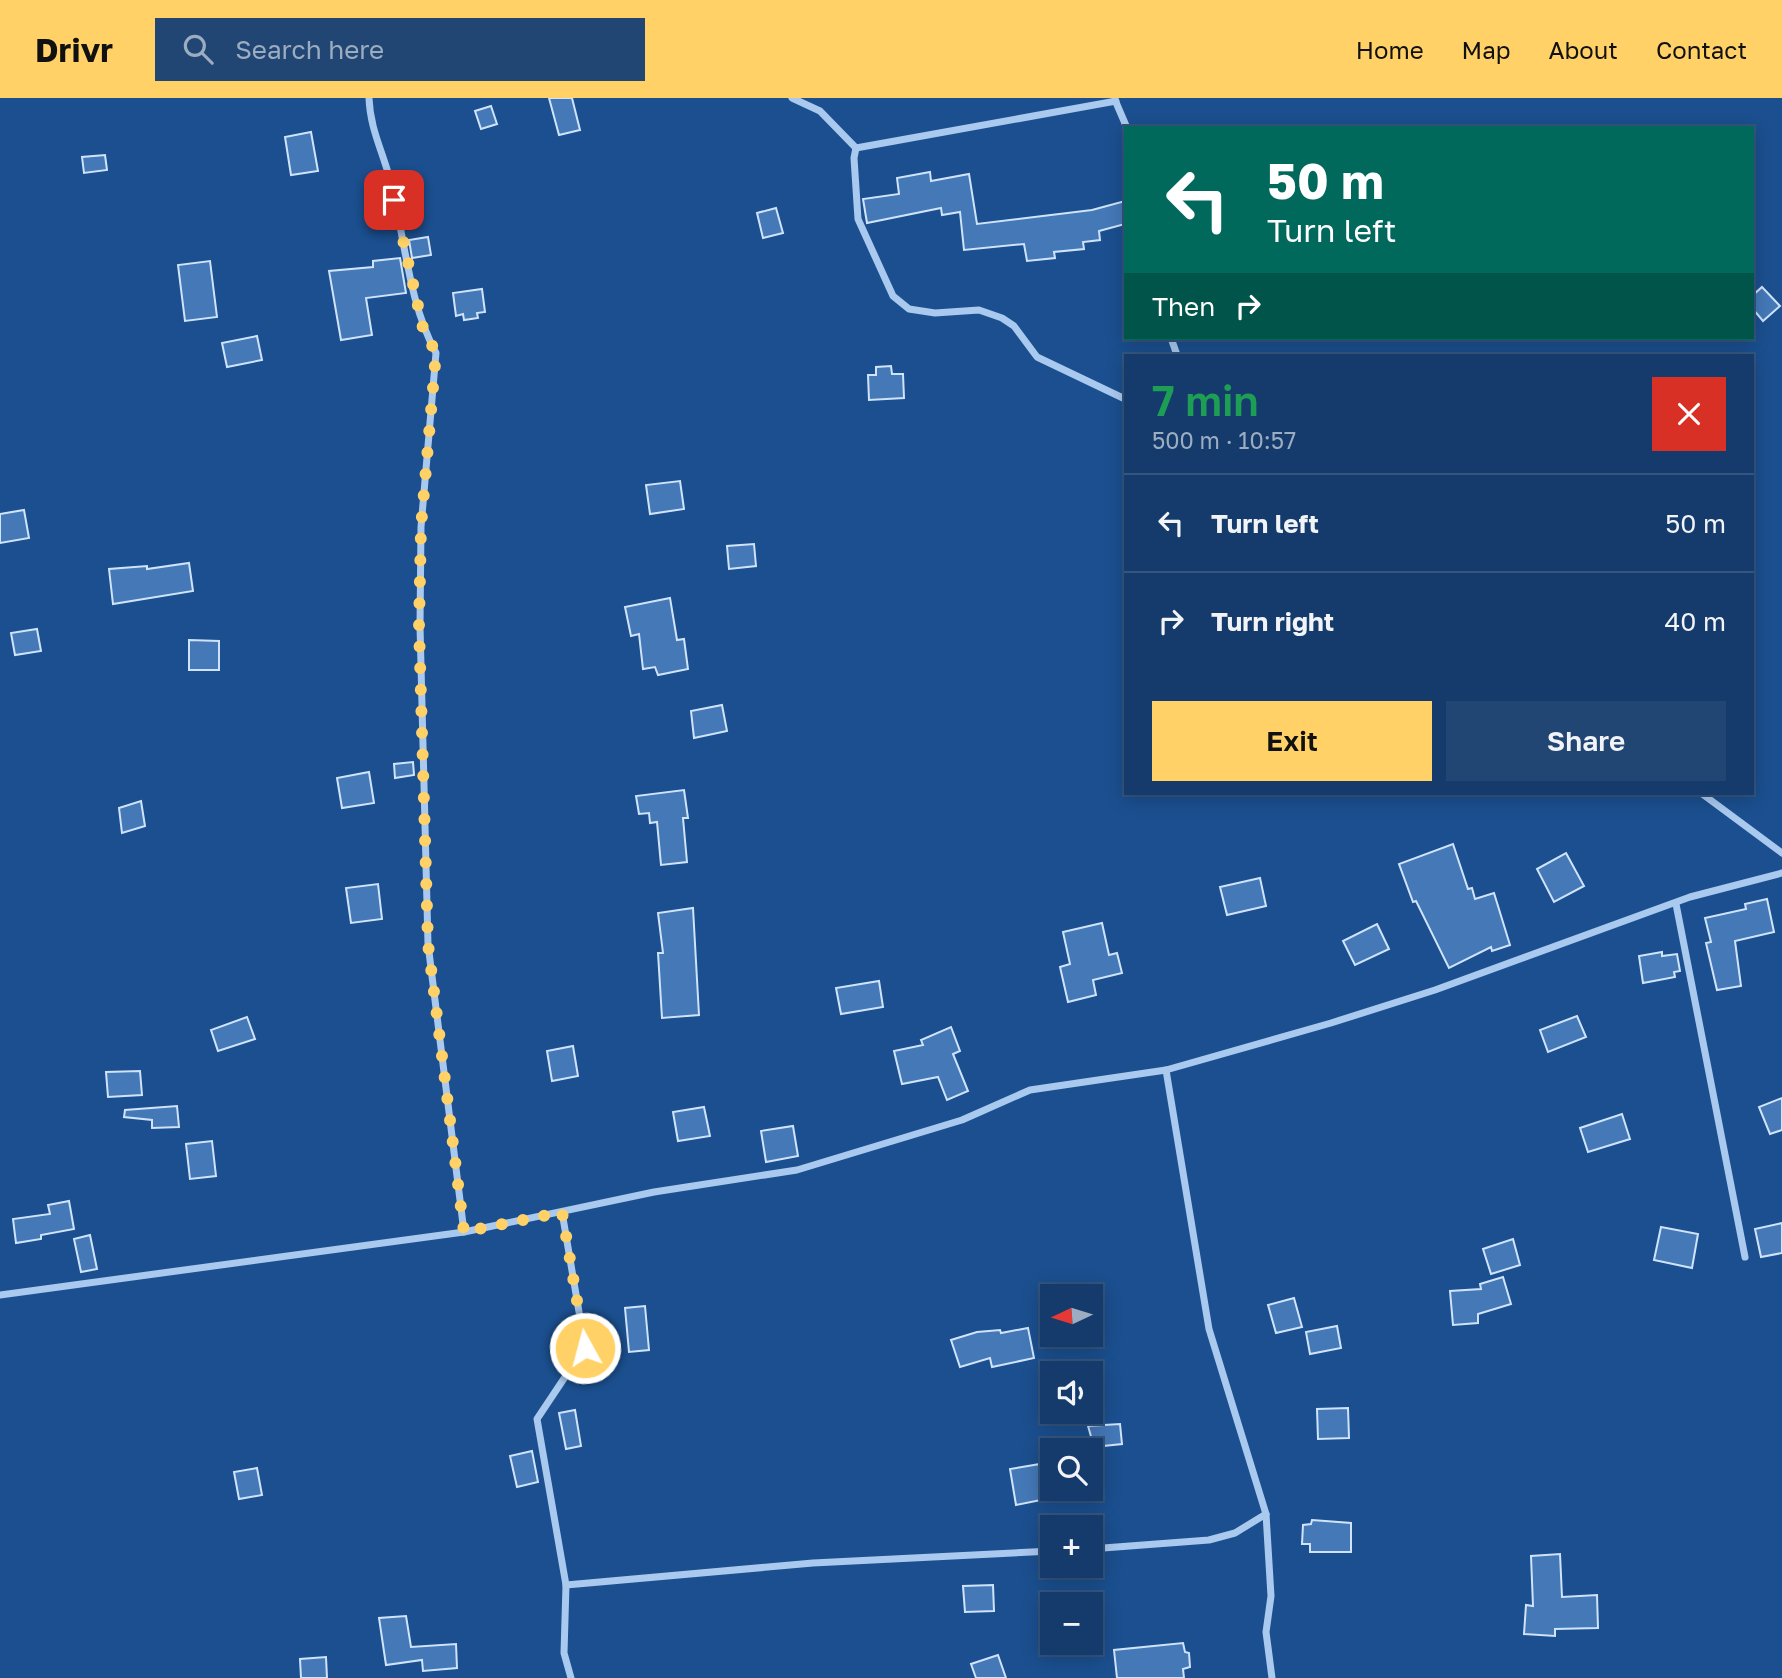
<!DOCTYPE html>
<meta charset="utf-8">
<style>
:root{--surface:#143b6b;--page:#214673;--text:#f1f3f6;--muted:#9dadc1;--line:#33557e;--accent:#ffd166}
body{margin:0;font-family:"Golos Text",sans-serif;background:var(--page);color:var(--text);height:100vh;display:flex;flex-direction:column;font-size:26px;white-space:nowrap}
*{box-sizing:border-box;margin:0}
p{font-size:23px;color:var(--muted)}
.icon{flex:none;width:38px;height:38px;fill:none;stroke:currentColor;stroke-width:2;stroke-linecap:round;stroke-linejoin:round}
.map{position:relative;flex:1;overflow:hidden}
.panel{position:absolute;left:1124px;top:256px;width:630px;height:441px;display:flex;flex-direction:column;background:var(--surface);border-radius:0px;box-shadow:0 4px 18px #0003,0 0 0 2px var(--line)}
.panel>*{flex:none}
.banner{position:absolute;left:1124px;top:28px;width:630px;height:214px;border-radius:0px;box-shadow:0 4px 18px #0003,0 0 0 2px var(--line);background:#00695c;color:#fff;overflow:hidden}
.needle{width:46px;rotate:266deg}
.fabs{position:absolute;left:1040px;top:1186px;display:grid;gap:14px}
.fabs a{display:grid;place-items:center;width:63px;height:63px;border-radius:0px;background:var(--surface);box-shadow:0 4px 18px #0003,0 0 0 2px var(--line);font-size:35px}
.pin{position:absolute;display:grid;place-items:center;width:60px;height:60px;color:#fff;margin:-30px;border-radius:14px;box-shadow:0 4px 10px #0006}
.me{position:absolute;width:77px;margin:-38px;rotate:353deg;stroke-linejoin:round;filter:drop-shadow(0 0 5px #0008)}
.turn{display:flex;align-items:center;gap:24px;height:147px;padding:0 28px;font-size:32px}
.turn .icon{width:91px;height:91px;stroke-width:2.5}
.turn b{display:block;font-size:49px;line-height:60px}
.then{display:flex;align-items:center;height:66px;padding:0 28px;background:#0003;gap:14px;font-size:26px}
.round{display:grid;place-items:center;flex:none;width:74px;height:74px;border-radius:0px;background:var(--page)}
.head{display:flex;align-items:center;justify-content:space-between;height:119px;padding:0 28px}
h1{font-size:42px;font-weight:600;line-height:52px;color:#1e9e55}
.action{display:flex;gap:14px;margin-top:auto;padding:14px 28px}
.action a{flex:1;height:80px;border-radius:0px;background:var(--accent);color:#111;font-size:28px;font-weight:600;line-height:80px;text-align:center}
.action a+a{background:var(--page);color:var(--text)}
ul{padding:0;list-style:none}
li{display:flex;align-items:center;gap:21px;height:98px;padding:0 28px;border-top:2px solid var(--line)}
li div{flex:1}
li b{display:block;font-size:26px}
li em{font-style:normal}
header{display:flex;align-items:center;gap:42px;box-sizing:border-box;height:98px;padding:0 35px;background:var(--accent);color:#111}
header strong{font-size:33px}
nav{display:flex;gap:38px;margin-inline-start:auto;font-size:24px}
.search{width:490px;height:63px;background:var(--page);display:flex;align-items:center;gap:18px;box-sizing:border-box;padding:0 24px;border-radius:0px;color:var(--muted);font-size:26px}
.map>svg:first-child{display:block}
.building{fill:#4478b7;stroke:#cfe3fa;stroke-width:2}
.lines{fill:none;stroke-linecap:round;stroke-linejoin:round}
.minor{stroke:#a9c9ee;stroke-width:7}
.route{stroke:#ffd166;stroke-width:12;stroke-dasharray:0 21.6}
</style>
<header>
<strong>Drivr</strong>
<div class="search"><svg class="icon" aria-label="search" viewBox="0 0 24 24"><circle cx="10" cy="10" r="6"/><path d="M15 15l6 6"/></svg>Search here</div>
<nav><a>Home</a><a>Map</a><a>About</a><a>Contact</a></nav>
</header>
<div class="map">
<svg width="1782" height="1580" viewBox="0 0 1782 1580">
<rect width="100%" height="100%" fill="#1b4f8f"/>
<!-- building -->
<g class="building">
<polygon points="549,0 572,0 580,32 559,37"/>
<polygon points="491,8 497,26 481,31 475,13"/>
<polygon points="311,34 318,73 291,77 285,39"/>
<polygon points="105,57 107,72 84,75 82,59"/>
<polygon points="930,74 931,83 969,76 977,126 1092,112 1125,103 1125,126 1099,133 1100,142 1083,144 1084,151 1054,154 1055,160 1027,163 1024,146 964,152 960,114 942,117 941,110 867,125 863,101 899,96 897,80"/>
<polygon points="776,110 783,135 763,140 757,115"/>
<polygon points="428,139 431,157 412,160 409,142"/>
<polygon points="400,160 406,195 366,200 372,237 341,242 329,173 373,169 373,163"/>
<polygon points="210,163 217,219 185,223 178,167"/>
<polygon points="1762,189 1780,208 1763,223 1752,210 1752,198"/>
<polygon points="482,191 485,214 477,215 478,220 464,222 463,216 456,218 453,195"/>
<polygon points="257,238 262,262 227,269 222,245"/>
<polygon points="891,268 892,276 903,276 904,300 869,302 868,277 876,277 876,269"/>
<polygon points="680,383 684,411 650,416 646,387"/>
<polygon points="24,412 29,440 0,445 0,416"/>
<polygon points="754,446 756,468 729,471 727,448"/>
<polygon points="189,465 193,493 113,506 109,471 147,468 147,471"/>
<polygon points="670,500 677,542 684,541 688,571 658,577 655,569 643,571 639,536 631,538 625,509"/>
<polygon points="37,531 41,553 15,557 11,535"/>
<polygon points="189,542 219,543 219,572 189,572"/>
<polygon points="722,607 727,633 694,640 691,613"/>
<polygon points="413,664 414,677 395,680 394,666"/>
<polygon points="369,674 374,705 342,710 337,680"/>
<polygon points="684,692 688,720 683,720 687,764 661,767 657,724 650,725 649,715 639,716 636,698"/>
<polygon points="141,703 145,728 122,735 119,710"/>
<polygon points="1453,746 1468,791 1472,790 1475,801 1494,795 1510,847 1492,853 1491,849 1449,870 1416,803 1413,804 1399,766"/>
<polygon points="1566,755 1584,788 1554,804 1537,771"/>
<polygon points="1260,780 1266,808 1227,817 1220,789"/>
<polygon points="378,786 382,821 351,825 346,790"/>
<polygon points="1767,801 1774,834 1735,843 1741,888 1717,892 1706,845 1711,844 1705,820 1746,811 1745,806"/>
<polygon points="693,810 699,917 662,920 658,855 663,855 658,815"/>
<polygon points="1102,825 1109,857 1117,855 1122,875 1093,882 1096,897 1068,904 1060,869 1070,866 1063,834"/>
<polygon points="1377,826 1389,851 1355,867 1343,843"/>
<polygon points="1662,854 1662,858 1677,856 1680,873 1674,874 1675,879 1643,885 1639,858"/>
<polygon points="879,883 883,909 841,916 836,890"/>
<polygon points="1577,918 1586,939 1548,954 1540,932"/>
<polygon points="247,919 255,941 218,953 211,932"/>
<polygon points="951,929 960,953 953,956 968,993 947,1002 938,979 902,986 894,953 923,947 921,942"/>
<polygon points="573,948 578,978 552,983 547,953"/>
<polygon points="140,973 142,997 108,999 106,974"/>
<polygon points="1782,1000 1782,1032 1770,1036 1759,1009"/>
<polygon points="177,1008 179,1029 152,1030 152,1022 124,1019 125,1012"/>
<polygon points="704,1009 710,1038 678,1043 673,1014"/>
<polygon points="1622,1016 1630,1041 1588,1054 1580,1030"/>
<polygon points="793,1028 798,1058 766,1064 761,1033"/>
<polygon points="212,1043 216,1078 190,1081 186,1046"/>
<polygon points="69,1103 74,1131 41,1137 41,1141 16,1145 13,1121 50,1116 48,1107"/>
<polygon points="1782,1125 1782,1155 1761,1159 1755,1131"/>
<polygon points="1661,1129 1698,1136 1692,1170 1654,1162"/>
<polygon points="90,1137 97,1171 81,1174 74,1141"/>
<polygon points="1513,1141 1520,1167 1491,1176 1483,1151"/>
<polygon points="1503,1179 1511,1206 1478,1216 1478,1225 1453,1227 1450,1193 1481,1191 1480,1186"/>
<polygon points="1294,1200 1302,1229 1276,1235 1268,1207"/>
<polygon points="645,1208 649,1252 629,1254 625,1210"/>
<polygon points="1337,1228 1341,1250 1310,1256 1306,1234"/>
<polygon points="1028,1230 1034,1260 992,1269 990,1260 960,1269 951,1242 977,1234 1000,1232 1001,1235"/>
<polygon points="1348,1310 1349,1340 1318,1341 1317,1311"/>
<polygon points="575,1312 581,1348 566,1351 559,1315"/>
<polygon points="1120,1326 1122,1346 1094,1349 1088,1328"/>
<polygon points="532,1353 538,1384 517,1389 510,1358"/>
<polygon points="1040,1366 1046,1401 1016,1407 1010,1371"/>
<polygon points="257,1370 262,1397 239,1401 234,1374"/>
<polygon points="1312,1422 1351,1425 1351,1454 1310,1454 1310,1446 1302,1446 1303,1427 1311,1426"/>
<polygon points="1560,1456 1562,1499 1597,1497 1598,1530 1555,1531 1555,1538 1524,1536 1526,1507 1533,1508 1531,1458"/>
<polygon points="993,1487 994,1513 965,1514 963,1488"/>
<polygon points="406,1518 411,1549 456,1546 457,1570 423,1573 422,1562 386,1567 379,1520"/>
<polygon points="1183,1545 1185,1554 1189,1555 1190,1569 1183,1571 1184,1580 1117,1580 1114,1552"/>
<polygon points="998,1557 1006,1580 976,1580 971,1566"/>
<polygon points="326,1559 327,1580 301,1580 300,1561"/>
</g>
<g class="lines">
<!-- minor -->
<g class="minor">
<path d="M369,0C370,29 381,50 389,78C405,136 407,201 436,255L421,429L420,528L428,846L464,1134"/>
<polyline points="792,0 820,13 856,50"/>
<polyline points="1115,2 1127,30"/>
<polyline points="856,50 854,60 858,121 893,198 909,211 935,215 979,212 1002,220 1014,228 1037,259 1125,301"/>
<polyline points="856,50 1116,3"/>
<polyline points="1171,240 1177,257"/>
<polyline points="1701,695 1782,755"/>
<polyline points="1676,806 1745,1159"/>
<polyline points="1166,972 1209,1231 1266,1416 1271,1498 1266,1534 1272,1580"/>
<polyline points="562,1114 585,1249 537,1321 566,1487 564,1555 571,1580"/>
<polyline points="0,1197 464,1134 654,1094 797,1072 962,1022 1030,992 1166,972 1331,925 1435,892 1690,799 1782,775"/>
<polyline points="1090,1451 1209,1442 1235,1435 1266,1416"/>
<polyline points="566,1487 813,1465 1052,1453"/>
</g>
</g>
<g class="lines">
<!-- route -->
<polyline class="route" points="394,102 423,230 436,255 421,429 419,528 428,846 464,1134 562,1114 585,1250"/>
</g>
</svg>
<div class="fabs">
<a><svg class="needle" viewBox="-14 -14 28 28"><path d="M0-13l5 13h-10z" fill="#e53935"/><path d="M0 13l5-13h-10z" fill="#9dadc1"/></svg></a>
<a><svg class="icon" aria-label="sound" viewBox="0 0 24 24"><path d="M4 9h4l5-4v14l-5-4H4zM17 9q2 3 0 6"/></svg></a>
<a><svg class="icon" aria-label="search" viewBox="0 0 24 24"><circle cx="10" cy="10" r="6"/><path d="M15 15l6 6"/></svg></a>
<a>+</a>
<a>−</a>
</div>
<div class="pin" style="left:394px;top:102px;background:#d93025"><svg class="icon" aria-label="arrive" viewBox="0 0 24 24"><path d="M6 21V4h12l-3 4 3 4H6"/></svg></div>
<svg class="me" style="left:585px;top:1250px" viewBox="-20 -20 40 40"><circle r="17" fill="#ffd166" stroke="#fff" stroke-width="3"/><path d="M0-11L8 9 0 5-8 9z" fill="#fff"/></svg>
<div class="banner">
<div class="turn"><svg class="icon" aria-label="left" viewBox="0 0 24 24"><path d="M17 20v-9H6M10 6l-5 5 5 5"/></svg><div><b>50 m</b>Turn left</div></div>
<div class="then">Then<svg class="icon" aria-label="right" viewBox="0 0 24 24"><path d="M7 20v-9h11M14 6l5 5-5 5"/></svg></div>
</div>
<section class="panel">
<div class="head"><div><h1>7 min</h1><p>500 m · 10:57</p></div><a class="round" style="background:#d93025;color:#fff"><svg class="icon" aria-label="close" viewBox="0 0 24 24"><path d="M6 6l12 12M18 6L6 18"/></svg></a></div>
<ul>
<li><svg class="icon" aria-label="left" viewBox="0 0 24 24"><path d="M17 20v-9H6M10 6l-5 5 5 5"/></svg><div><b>Turn left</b></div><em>50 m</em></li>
<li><svg class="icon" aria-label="right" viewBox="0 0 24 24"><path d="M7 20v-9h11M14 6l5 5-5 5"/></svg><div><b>Turn right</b></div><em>40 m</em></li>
</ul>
<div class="action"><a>Exit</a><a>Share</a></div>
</section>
</div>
